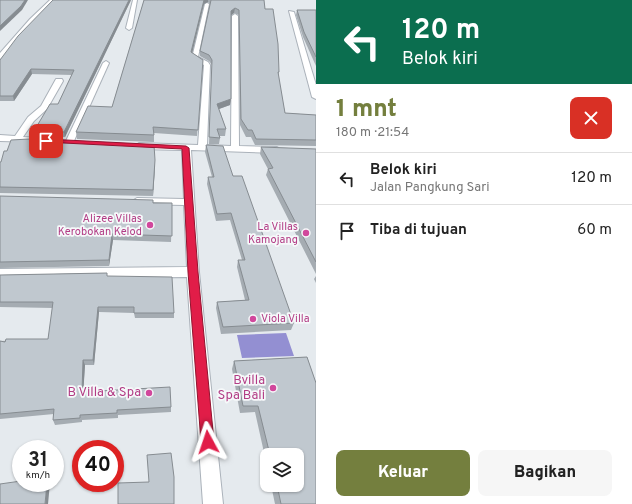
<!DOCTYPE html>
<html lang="id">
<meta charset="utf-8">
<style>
:root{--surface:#fff;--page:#f6f6f6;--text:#222;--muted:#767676;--line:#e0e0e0;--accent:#747f3e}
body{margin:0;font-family:Overpass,sans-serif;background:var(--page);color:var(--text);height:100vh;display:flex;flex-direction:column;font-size:15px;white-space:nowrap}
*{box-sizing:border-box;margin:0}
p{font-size:13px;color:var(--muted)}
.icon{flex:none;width:22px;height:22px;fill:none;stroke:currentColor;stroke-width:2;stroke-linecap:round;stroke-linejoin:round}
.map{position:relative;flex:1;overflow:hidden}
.details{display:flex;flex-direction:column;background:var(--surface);width:316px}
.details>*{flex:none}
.guide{background:#0b6e4f;color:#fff;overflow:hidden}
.tools{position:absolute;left:260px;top:448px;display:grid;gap:8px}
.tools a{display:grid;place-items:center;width:44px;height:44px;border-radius:8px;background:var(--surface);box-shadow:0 1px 3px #0004;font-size:20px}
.speed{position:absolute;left:12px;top:440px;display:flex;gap:8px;font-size:20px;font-weight:700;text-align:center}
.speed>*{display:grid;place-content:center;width:52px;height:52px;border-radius:50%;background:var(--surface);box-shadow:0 1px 3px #0004;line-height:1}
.speed small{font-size:10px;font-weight:400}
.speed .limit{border:6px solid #d22;background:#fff;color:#111}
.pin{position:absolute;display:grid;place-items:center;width:34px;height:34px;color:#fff;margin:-17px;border-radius:8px;box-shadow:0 2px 6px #0006}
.me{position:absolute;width:44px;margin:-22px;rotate:355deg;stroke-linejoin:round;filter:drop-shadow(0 0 3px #0008)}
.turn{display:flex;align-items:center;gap:14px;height:84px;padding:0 20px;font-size:18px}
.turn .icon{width:52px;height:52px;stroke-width:2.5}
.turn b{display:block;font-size:28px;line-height:34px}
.round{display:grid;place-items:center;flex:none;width:42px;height:42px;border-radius:8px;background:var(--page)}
.overview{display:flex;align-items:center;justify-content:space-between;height:68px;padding:0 20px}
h1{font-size:24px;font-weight:800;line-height:30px;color:var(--accent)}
.action{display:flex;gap:8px;margin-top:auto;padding:8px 20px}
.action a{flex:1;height:46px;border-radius:8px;background:var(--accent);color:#fff;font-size:16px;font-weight:800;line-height:46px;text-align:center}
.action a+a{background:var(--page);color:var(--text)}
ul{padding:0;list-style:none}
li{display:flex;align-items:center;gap:12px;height:52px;padding:0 20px;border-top:1px solid var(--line)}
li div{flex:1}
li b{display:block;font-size:15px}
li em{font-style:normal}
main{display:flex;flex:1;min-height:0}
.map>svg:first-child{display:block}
.water{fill:#938fd2}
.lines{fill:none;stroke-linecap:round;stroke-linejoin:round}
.minor-casing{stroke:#abb2ba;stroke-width:2}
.minor{fill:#fff;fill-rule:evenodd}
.wall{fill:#a5acb2}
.shaded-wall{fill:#868c91}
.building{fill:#c0c8cf;stroke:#868c91}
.route{fill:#e11d48;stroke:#92132f}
.hotel-dot{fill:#d1479c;stroke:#f6f9fa;stroke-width:1.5}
.labels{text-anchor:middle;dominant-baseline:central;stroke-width:3.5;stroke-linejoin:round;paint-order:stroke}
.hotel-label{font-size:11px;fill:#b23c85;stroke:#f6f9fa;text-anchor:end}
.near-hotel-label{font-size:13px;fill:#b23c85;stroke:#f6f9fa;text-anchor:end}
</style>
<main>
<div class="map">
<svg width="316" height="504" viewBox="0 0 316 504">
<rect width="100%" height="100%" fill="#e5eaee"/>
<!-- water -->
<polygon class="water" points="286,333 294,356 242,358 237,335"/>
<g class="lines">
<defs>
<g id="minor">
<polygon points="50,0 55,0 34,21 2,58 0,59 0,53 30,19"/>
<polygon points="133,0 137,0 132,28 129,30 126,28"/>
<polygon points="207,3 209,4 198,57 208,62 210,65 207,145 231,146 232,16 235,14 238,16 239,146 277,147 282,150 277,153 191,150 199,272 223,504 203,504 187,277 0,279 0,269 187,267 184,205 137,204 132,201 137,198 184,199 182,150 139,149 135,146 139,143 198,145 204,65 192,58 205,4"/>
<polygon points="289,11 294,12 316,85 316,99 312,97"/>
<polygon points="106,61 109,63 73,143 72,145 66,145 65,143 103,63"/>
<polygon points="56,79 62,79 63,81 47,109 34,121 23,137 38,138 39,140 38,142 0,141 0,135 15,136 28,117 41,106"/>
</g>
</defs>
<!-- minor casing -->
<use href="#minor" class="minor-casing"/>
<!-- minor -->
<use href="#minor" class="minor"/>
</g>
<!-- wall -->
<g class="wall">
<polygon points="131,0 65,137 35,136 34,131 58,104 72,75 32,74 14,101 0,101 0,60"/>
<polygon points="144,0 264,0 265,9 279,72 278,76 285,113 316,115 316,146 255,145 251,137 246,137 240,125 239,15 234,13 231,16 231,99 230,105 219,109 226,129 225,136 220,136 220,138 219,144 209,144 212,65 209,61 200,56 200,51 210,4 208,2 204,4 192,53 203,60 197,136 154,133 154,142 77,139 76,132 112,107"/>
<polygon points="297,10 316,10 316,66 303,37 296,15"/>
<polygon points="206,145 233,176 294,323 291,330 221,334 216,308 217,302 245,300 237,267 238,260 242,260 230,220 216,221 207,184 208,177 212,177 205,152"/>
<polygon points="261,147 316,149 316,274 266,175 268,169 260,154"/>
<polygon points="0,162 155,166 153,196 0,193"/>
<polygon points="0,196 172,203 171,242 113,240 109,266 0,268"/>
<polygon points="107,273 107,276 174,313 174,318 135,318 134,313 99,312 94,365 85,365 83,392 171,407 171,412 118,415 118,418 82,420 82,422 55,425 53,420 54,414 0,419 0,341 48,339 53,308 0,307 0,275"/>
<polygon points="316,276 316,283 314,279"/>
<polygon points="307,357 316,383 316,504 275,504 271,485 297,485 297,455 267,455 267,466 255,412 240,413 232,369 234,361"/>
</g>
<!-- shaded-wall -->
<g class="shaded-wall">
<polygon points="25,0 28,0 22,10 0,31 0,26"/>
<polygon points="129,0 131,0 65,137 64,132"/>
<polygon points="204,0 208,0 208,2 204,4 191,58 191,52"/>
<polygon points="235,8 234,13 230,16 231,11"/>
<polygon points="31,69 32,74 14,101 13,96"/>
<polygon points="231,99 230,105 216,110 217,104"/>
<polygon points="155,160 155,166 153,196 153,190"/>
<polygon points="112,234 113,240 109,266 109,260"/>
<polygon points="98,307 99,312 94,365 93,360"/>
<polygon points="83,360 85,365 83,397 82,392"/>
<polygon points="47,483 50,483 48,504 45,504"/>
</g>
<!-- building -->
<g class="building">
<polygon points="0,0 25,0 21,6 0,26"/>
<polygon points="53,0 129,0 64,132 34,131 50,104 58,104 74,70 31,69 13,96 0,96 0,60 18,36"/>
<polygon points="144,0 204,0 191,52 203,60 198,130 153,127 154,135 76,132 88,106 112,107"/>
<polygon points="211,0 264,0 265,9 273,9 278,44 279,72 278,72 285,113 316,115 316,140 256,139 252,130 248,130 241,119 239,10 235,8 231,11 231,99 217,104 226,129 217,129 220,138 209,137 212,60 209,55 200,51"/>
<polygon points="297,10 316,10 316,57 304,32"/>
<polygon points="29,139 154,145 155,160 153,190 0,187 0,162 1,162 4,151 7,151 11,140"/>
<polygon points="206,145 223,146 233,176 242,176 294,323 223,327 217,302 249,300 238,260 245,260 231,213 217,214 208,177 214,177"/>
<polygon points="261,147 316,149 316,262 268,169 273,168"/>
<polygon points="0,196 153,200 153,203 172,203 172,236 112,234 109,260 0,262"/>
<polygon points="107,273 107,276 172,277 174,313 134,313 134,307 98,307 93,360 83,360 82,392 170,387 171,407 117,410 117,413 80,415 80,418 53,420 54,409 0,414 0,341 5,342 6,339 48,339 53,302 0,302 0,275"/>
<polygon points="307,357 316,383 316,504 281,504 277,485 297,485 297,455 270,455 258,406 243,406 234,361"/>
<polygon points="171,453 174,477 174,504 118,504 118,483 149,482 147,455"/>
<polygon points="21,481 21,483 47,483 45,504 0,504 0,484"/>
</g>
<!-- route -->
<polygon class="route" points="46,139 186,146 189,148 198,272 214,442 212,447 208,449 203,447 201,442 188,272 182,149 44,142 43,141"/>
<!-- markers -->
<g class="hotel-dot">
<circle cx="150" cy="225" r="4"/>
<circle cx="306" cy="233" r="4"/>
<circle cx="253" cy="319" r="4"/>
<circle cx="273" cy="388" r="4"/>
<circle cx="149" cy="393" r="4"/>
</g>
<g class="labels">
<!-- hotel labels -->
<g class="hotel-label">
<text x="142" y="219">Alizee Villas<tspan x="142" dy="13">Kerobokan Kelod</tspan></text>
<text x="298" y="227">La Villas<tspan x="298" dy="13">Kamojang</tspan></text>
<text x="261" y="319" text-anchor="start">Viola Villa</text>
</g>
<!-- near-hotel labels -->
<g class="near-hotel-label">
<text x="265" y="381">Bvilla<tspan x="265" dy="15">Spa Bali</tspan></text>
<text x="141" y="393">B Villa &amp; Spa</text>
</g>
</g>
</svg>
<div class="tools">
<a><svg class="icon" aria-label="layers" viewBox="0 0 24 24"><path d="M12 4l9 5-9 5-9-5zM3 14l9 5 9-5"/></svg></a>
</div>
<div class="speed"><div>31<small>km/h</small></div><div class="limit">40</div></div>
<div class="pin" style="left:46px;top:141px;background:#d93025"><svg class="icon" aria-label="arrive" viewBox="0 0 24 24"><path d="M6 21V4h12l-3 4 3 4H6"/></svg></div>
<svg class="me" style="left:208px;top:442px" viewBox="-20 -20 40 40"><path d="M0-17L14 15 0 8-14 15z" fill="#e11d48" stroke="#fff" stroke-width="4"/></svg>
</div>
<section class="details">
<div class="guide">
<div class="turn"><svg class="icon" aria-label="left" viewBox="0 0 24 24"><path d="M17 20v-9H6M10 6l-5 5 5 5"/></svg><div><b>120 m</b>Belok kiri</div></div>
</div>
<div class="overview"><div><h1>1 mnt</h1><p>180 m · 21:54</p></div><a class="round" style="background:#d93025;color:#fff"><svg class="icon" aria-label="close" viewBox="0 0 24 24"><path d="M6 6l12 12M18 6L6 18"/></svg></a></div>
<ul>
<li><svg class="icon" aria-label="left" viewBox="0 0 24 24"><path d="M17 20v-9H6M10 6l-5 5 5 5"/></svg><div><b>Belok kiri</b><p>Jalan Pangkung Sari</p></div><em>120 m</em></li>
<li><svg class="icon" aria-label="arrive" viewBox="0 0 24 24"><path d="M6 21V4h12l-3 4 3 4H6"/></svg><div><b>Tiba di tujuan</b></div><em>60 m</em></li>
</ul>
<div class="action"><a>Keluar</a><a>Bagikan</a></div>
</section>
</main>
